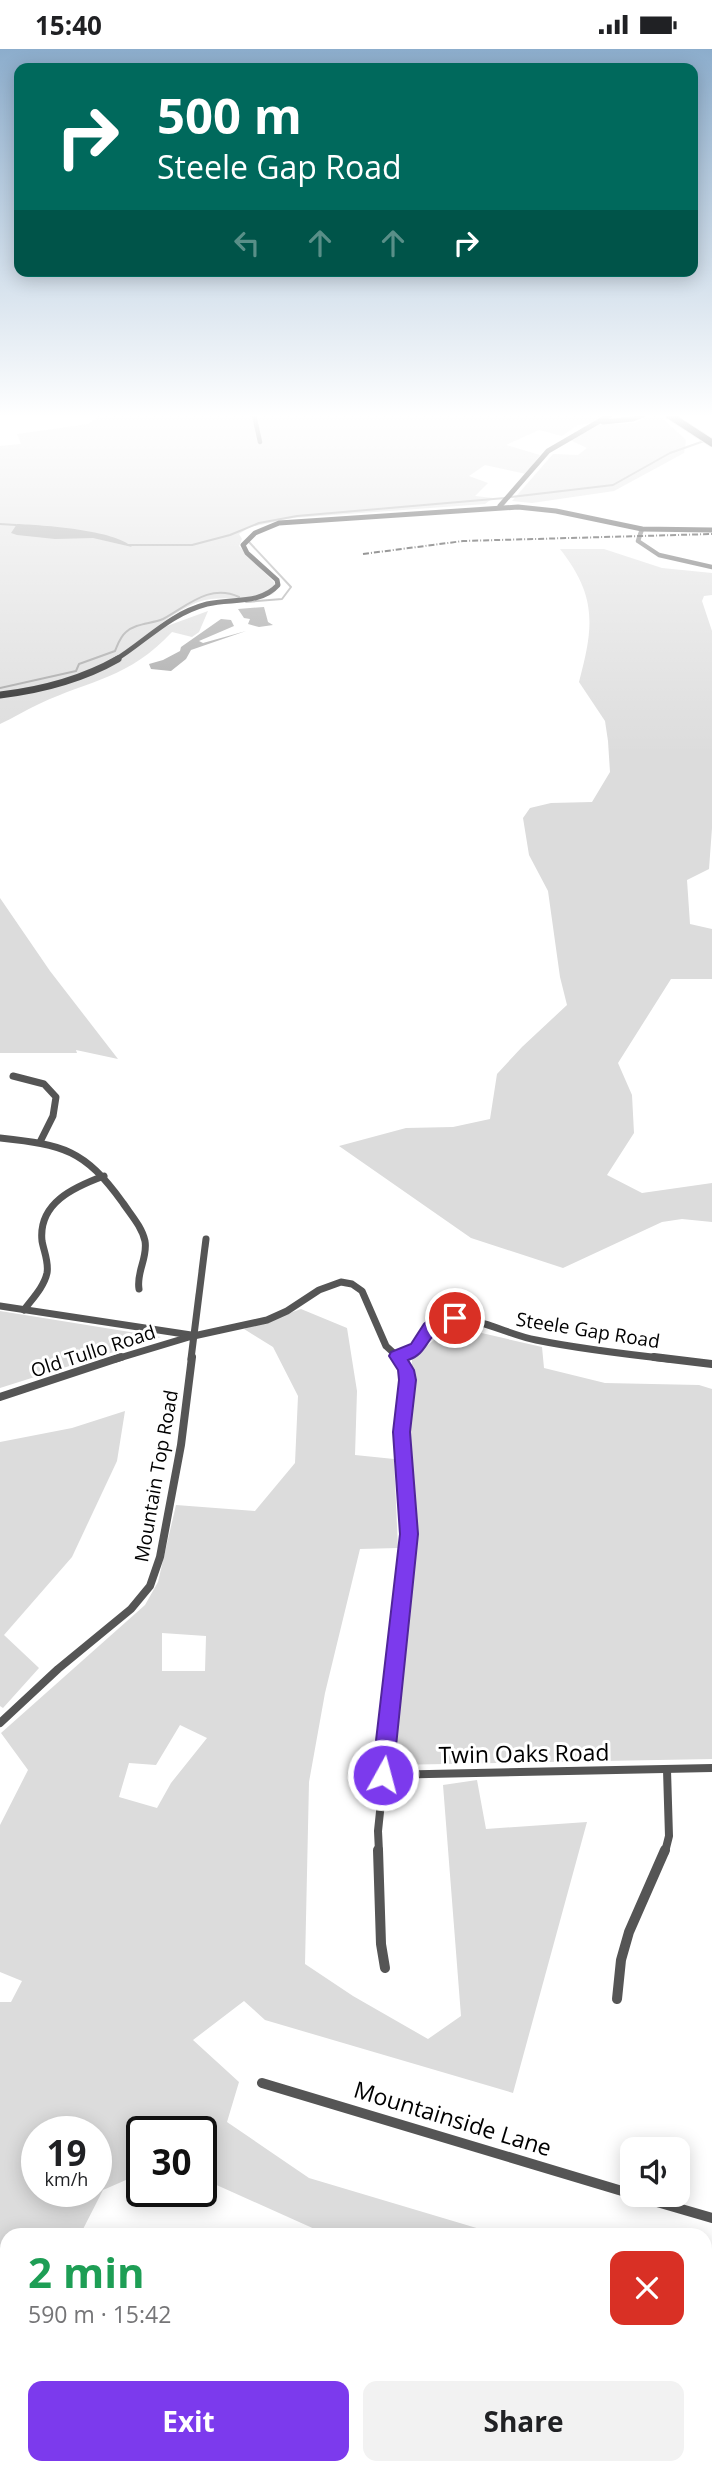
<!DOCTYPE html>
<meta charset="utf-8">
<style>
:root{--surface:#fff;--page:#f2f2f2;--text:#202124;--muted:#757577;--accent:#7c3aed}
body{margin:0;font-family:"Open Sans",sans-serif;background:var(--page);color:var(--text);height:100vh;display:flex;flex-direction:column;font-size:26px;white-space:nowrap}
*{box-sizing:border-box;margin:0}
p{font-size:23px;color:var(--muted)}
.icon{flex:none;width:38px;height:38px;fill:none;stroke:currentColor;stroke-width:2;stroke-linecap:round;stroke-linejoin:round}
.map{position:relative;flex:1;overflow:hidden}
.sheet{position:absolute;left:0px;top:2179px;width:712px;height:247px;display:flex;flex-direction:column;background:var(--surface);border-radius:21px 21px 0 0;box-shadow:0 4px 18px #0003}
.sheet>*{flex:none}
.hud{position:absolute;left:14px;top:14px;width:684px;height:214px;border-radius:14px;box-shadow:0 4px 18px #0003;background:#00695c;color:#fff;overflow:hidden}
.fabs{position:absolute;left:620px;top:2088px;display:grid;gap:14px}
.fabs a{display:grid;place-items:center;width:70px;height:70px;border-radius:14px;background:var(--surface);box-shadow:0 4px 18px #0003;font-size:35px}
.speed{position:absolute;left:21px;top:2067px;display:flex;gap:14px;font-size:35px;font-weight:700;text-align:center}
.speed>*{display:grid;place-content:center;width:91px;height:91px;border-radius:50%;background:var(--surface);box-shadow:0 4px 18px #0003;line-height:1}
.speed small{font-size:18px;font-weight:400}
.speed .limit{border:4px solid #111;border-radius:10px;background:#fff;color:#111}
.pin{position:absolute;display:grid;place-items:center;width:60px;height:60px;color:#fff;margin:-30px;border:4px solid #fff;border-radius:50%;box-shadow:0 2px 7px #0007}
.me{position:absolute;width:77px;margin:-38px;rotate:7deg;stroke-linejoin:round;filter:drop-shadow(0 0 5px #0008)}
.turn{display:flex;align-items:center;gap:24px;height:147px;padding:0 28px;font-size:32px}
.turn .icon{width:91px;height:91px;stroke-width:2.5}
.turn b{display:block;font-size:49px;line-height:60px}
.lanes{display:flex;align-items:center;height:66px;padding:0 28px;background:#0003;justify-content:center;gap:35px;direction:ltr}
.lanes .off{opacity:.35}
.round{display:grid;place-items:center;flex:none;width:74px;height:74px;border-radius:14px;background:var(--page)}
.overview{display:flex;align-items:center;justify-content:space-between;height:119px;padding:0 28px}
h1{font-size:42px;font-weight:700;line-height:52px;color:#1e9e55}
.action{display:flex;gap:14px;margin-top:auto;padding:14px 28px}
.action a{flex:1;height:80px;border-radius:14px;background:var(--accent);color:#fff;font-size:28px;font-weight:700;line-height:80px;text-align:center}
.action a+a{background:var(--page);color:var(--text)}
.status{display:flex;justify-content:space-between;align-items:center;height:49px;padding:0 35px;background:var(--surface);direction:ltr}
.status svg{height:19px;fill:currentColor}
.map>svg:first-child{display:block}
.green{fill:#dcdcdc;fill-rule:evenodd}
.water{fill:#a3a3a3}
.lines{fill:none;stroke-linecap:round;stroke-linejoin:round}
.stream{stroke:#a3a3a3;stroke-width:2}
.highway-casing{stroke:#dbdbdb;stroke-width:9}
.street-far3{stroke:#555;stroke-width:4.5}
.street-far2{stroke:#555;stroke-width:7}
.street-far1{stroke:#555;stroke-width:8}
.street{stroke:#555;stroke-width:10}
.secondary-far2{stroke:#222;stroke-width:5}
.secondary-far1{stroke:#222;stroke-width:7}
.secondary{stroke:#222;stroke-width:14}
.highway{stroke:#000;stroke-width:7}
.rail{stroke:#000;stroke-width:2;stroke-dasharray:6 2 1 2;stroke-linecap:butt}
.route{fill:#7c3aed;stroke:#51269a;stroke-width:2}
.labels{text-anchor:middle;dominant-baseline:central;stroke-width:6;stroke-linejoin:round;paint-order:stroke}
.street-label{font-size:19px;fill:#000;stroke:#fff}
.near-street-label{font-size:23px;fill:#000;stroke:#fff}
</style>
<div class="status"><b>15:40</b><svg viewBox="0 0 49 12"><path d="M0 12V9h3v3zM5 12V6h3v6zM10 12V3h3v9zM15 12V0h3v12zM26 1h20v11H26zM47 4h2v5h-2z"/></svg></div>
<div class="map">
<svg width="712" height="2424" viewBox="0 0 712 2424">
<rect width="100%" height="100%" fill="#fff"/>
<!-- green -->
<g class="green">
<path d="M98,366H594L614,371L578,376L562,387L539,381L506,396L540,406L526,425L485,416L469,427L488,434L475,447L493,449L485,455L293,469L250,478L239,485L242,490L239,497L274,533L276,541L273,545C250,555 222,544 198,553C166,566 142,592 113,610C80,630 38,638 0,644V397L21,395L17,385L89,375Z"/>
<polygon points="650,366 659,366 686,391 684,404 614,442 532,454 512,452 553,405 578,406 587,399 570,391 599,376 635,374"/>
<path d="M560,500H604L662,519L712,524V546L704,547L702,552L712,582V779L709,820L687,831L690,875L712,880V930H671L618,1014L632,1046L634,1084L607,1126L642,1144L712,1134V1173L682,1170L662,1173L563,1219L471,1189L339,1097L406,1079L453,1078L490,1070L497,1025L522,998L567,956L560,928L548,842L529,806L523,769L530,759L551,754L592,753L610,723L608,692L605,672L579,633C594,577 597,547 560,500Z"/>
<path d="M208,562L199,583L192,588L172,583C128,630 92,630 39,655C26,661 13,669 0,675V649L94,625L146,588L167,577Z"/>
<polygon points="0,849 50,922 118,1010 76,1001 77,1004 0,1004"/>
<path d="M301,1260L347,1279L357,1342L355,1406L394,1410L398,1499L360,1500L325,1644L309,1733L305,1915L353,1947L428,1990L461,1967L443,1736L477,1731L486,1780L587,1773L513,2044L265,1971L244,1952L193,1991L239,2033L227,2073L309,2129L500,2186H328L201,2129V2082H142V2124L103,2141L80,2186H7V2418L14,2419V2424H0V1953H11L22,1932L0,1923V1776L28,1721L1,1684L145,1556L158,1533L176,1456L255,1462L295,1414L298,1347L273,1298L244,1280ZM162,1584L206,1587L205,1622H162ZM180,1676L207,1689L171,1734L157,1759L119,1748L129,1714L156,1716ZM37,2082H96V2142H37Z"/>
<polygon points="0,1262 161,1288 0,1339"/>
<polygon points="451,1277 542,1298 544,1319 605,1334 699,1336 712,1340 712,1710 392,1716 414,1497 410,1424 412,1309"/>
<polygon points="125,1362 117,1412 72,1508 4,1586 39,1619 3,1659 0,1657 0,1393 72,1379"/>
</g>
<!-- water -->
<g class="water">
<path d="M17,475C41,476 116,481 132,498L93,489L55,490L17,486L11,484Z"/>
<polygon points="264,558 268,573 273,576 259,578 248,575 250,570 244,569 238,560"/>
<polygon points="221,570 231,571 234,577 199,592 203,594 246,582 191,601 186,610 171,622 151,620 149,615 163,611 180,602 181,598"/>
</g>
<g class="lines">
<!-- stream -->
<g class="stream">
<polyline points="511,448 613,436 670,404 704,392"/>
<polyline points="0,475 16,476"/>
<polyline points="128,496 192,496 230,486 259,474 297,467 505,449"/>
<polyline points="246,553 282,550 291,538 249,493"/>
<path d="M0,639L76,622L79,615L115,602C118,595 120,588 126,583C136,574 151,575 163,570C187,557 210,534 239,548"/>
</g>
<defs>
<polyline id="highway" points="669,366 712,394"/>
</defs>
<!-- highway casing -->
<use href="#highway" class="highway-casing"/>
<!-- street-far3 -->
<g class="street-far3">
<polyline points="254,366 260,393"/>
<polyline points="642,480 638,492 659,506 712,518"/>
</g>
<!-- street-far2 -->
<g class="street-far2">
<polyline points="13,1027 44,1035 56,1048 53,1067 40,1093"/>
<path d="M0,1089C64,1096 84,1100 123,1154C131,1166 142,1178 145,1192C148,1209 136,1223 139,1240"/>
<polyline points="0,1257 191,1286"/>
<path d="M24,1261C32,1250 44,1238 47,1224C49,1213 44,1203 42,1192C38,1154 74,1138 104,1127"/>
<polyline points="397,1307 399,1310"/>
<path d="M116,1310L189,1288L267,1271L287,1262L319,1241L341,1233L352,1235L362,1242L386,1297L397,1307C420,1302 426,1275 448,1271C476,1266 508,1286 536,1291C580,1300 624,1305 669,1310"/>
<polyline points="191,1310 206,1190"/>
</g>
<!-- street-far1 -->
<g class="street-far1">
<polyline points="654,1308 712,1315"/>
<polyline points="0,1348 121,1308"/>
<polyline points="0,1674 58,1620 131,1560 150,1537 160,1508 181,1396 192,1308"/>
<polyline points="383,1726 712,1719"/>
<polyline points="379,1803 378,1782 409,1485 401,1383 407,1331 406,1321 398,1308"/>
<polyline points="665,1803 669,1787 667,1721"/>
</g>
<!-- street -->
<g class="street">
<polyline points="378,1801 381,1895 385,1919"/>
<polyline points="617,1950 621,1911 629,1883 665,1801"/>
<polyline points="262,2034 632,2145"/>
<polyline points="633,2146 712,2169"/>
<polyline points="705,2370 712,2375"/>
<polyline points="152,2418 160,2424"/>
<polyline points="264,2424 267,2418"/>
</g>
<!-- secondary-far2 -->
<g class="secondary-far2">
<polyline points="603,373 633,370 643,366"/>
<polyline points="500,457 548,402 610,366"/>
<path d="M115,611C146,592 169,565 207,555C231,549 260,556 278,536L277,531L247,504L243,496L255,484L279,474L518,458L556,462L642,480L712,481"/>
</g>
<!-- secondary-far1 -->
<path class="secondary-far1" d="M0,646C42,641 81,631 118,610"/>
<!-- secondary -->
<g class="secondary">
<polyline points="705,2357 712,2342"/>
<polyline points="669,2424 672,2418"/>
</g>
<!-- highway -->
<use href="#highway" class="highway"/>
<!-- rail -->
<polyline class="rail" points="363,505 463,492 712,485"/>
</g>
<!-- sky -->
<linearGradient id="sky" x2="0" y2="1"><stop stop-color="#8cadcc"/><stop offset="0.52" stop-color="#fff"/><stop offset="1" stop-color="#fff" stop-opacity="0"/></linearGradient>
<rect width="712" height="705" fill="url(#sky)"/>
<!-- route -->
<path class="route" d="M455,1264L461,1265L463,1269L461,1273C453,1276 444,1276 438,1282C426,1291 425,1306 408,1311L414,1321L416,1331L410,1383L418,1485L393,1726L390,1732L383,1735L375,1732L372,1726L400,1485L393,1383L399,1331L398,1321L389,1307L391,1303L411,1295L424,1275L430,1270Z"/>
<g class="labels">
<!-- street labels -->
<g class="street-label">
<text transform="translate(588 1281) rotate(9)">Steele Gap Road</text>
<text transform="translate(93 1302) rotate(-18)">Old Tullo Road</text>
<text transform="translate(156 1427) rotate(-80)">Mountain Top Road</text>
</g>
<!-- near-street labels -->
<g class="near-street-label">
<text transform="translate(524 1704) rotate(-1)">Twin Oaks Road</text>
<text transform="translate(453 2069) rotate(17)">Mountainside Lane</text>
</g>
</g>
</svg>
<div class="fabs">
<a><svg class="icon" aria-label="sound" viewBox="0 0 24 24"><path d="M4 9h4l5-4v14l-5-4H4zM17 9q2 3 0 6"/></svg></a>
</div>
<div class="speed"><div>19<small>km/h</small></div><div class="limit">30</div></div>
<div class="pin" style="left:455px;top:1269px;background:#d93025"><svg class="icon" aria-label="arrive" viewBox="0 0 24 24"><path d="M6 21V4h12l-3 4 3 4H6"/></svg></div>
<svg class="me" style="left:383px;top:1726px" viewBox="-20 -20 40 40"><circle r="17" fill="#7c3aed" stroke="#fff" stroke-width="3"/><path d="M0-11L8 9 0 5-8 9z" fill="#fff"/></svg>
<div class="hud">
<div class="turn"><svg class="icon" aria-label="right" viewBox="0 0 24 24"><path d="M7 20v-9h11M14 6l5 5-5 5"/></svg><div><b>500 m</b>Steele Gap Road</div></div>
<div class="lanes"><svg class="icon off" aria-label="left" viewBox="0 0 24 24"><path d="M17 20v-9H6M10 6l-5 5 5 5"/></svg><svg class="icon off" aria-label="ahead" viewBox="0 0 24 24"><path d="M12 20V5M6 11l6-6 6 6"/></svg><svg class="icon off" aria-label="ahead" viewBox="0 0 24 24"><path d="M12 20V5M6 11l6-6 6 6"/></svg><svg class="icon" aria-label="right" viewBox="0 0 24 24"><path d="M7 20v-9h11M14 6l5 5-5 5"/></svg></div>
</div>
<section class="sheet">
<div class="overview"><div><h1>2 min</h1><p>590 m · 15:42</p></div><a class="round" style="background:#d93025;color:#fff"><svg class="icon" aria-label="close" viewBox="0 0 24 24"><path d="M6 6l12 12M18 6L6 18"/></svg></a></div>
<div class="action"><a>Exit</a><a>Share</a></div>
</section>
</div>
